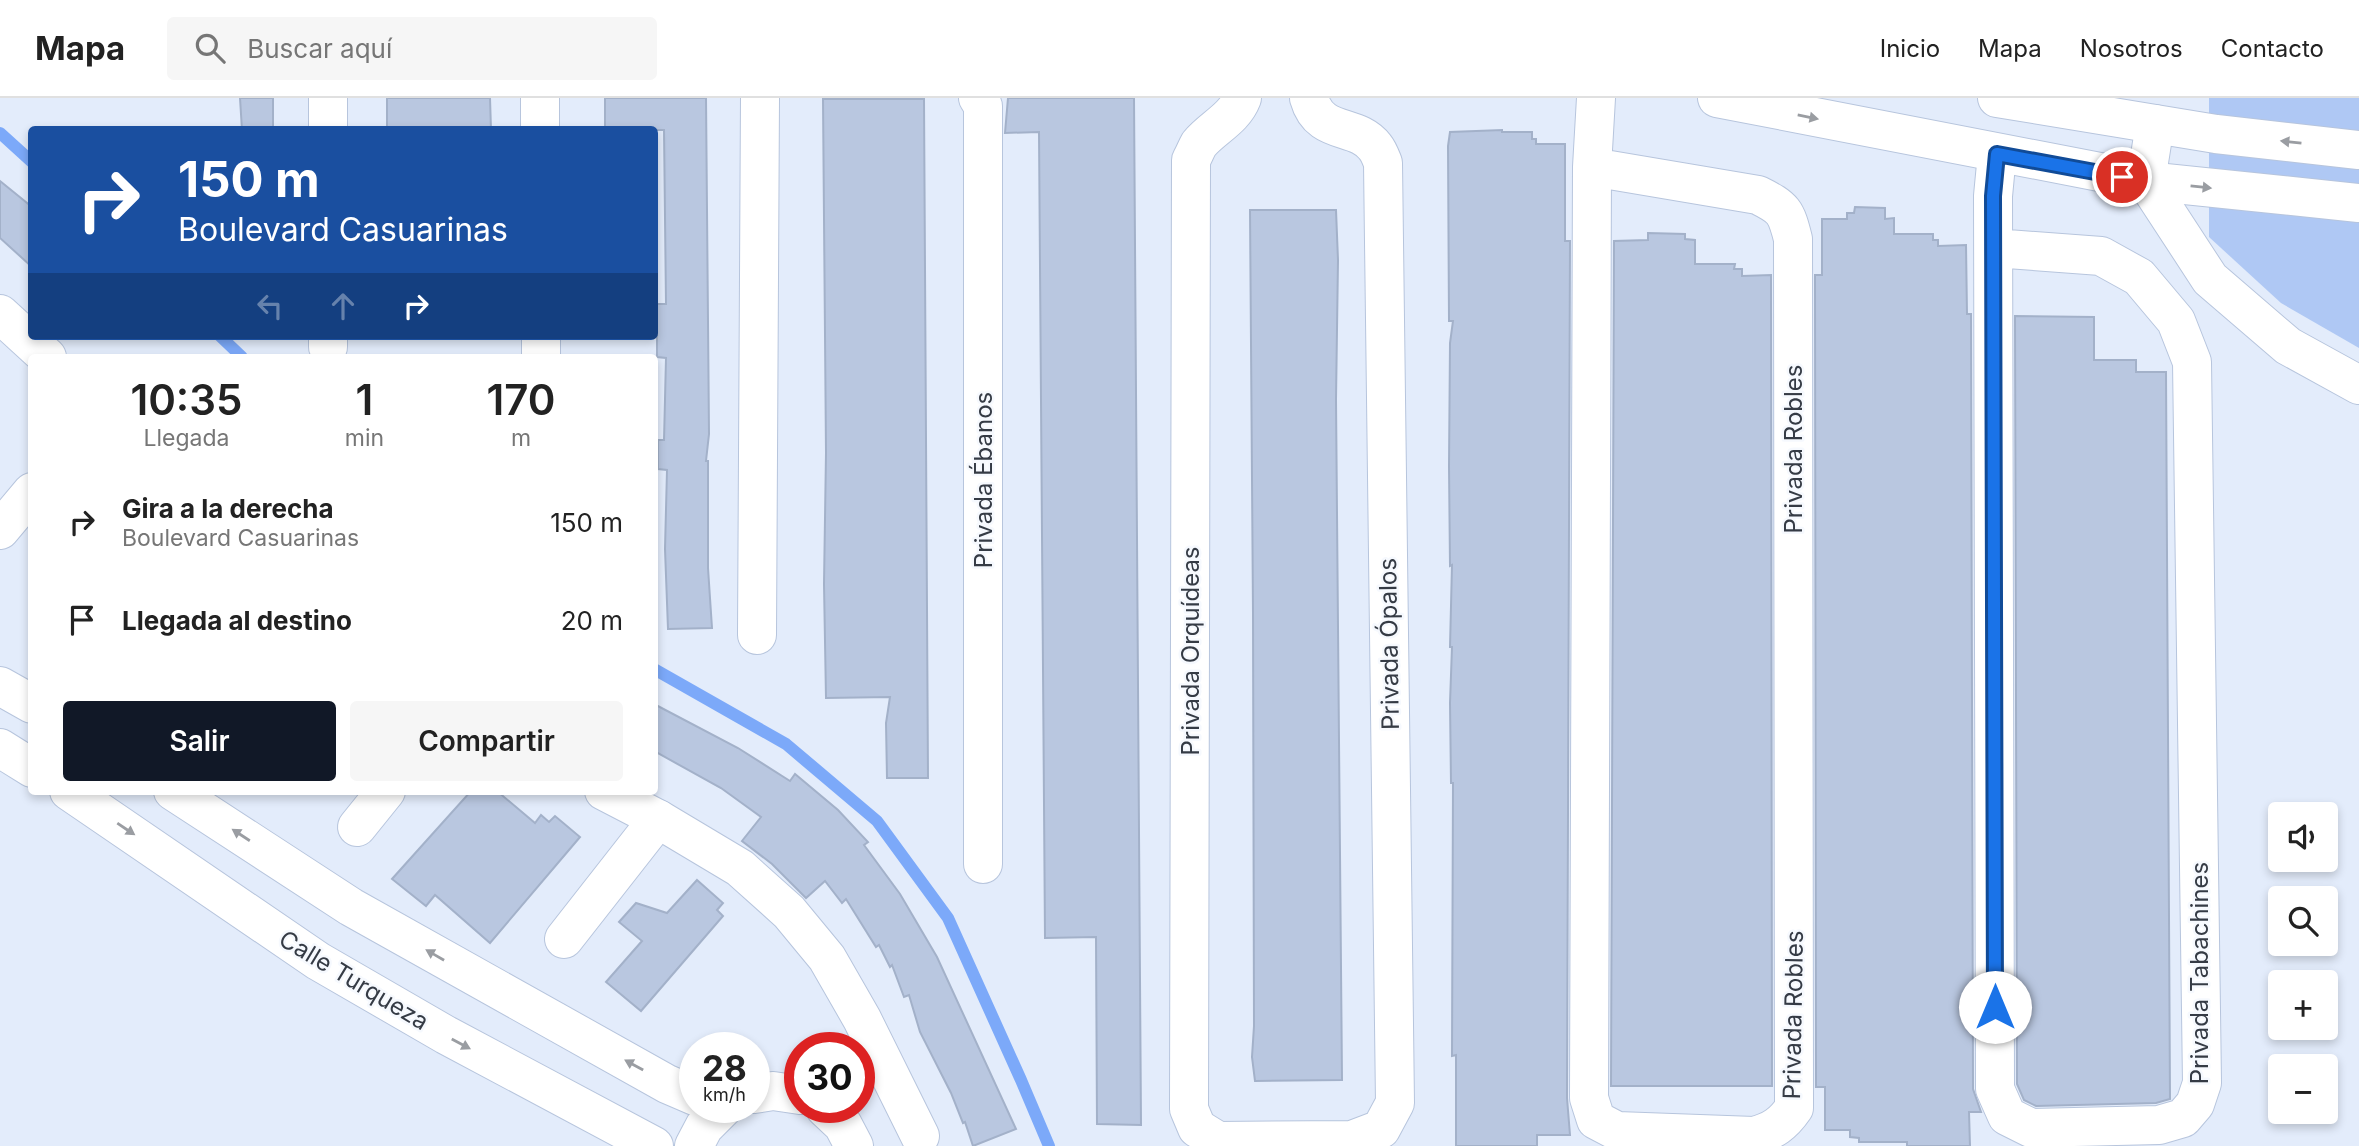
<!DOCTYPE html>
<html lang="es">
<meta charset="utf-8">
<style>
:root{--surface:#fff;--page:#f6f6f6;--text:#222;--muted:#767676;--line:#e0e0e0;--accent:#111827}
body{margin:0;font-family:Inter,sans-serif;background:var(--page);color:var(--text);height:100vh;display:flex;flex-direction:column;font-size:26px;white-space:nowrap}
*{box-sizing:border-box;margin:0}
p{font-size:23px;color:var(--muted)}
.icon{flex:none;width:38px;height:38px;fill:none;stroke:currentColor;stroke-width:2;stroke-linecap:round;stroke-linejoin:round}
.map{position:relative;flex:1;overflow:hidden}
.panel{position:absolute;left:28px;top:256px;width:630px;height:441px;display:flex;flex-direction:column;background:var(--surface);border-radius:7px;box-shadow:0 4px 10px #0003}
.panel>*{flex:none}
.hud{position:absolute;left:28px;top:28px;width:630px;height:214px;border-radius:7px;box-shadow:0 4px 10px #0003;background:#1a4fa0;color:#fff;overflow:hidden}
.fabs{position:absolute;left:2268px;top:704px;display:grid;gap:14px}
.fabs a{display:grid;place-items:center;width:70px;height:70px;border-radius:7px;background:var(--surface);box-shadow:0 4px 10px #0003;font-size:35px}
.speed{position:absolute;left:679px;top:934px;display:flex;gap:14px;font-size:35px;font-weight:700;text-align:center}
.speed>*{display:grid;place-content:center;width:91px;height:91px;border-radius:50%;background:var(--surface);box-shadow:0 4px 10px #0003;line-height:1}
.speed small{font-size:18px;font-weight:400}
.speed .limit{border:10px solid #d22;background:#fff;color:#111}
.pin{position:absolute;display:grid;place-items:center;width:60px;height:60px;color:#fff;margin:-30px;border:4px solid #fff;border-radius:50%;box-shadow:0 2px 7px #0007}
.me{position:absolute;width:77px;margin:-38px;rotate:0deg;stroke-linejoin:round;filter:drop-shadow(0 0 5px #0008)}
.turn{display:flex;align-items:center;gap:24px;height:147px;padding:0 35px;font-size:32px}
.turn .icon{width:91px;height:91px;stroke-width:2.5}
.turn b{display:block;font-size:49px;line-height:60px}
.lanes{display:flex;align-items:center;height:66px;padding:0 35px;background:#0003;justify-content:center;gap:35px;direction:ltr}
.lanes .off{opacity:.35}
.eta{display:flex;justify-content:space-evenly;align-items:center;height:119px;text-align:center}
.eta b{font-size:42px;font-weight:600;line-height:49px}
.cta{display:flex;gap:14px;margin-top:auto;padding:14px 35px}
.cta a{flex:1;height:80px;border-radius:7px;background:var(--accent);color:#fff;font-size:28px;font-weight:600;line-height:80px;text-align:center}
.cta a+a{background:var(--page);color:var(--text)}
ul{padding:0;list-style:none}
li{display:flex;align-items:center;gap:21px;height:98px;padding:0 35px}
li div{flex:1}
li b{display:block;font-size:26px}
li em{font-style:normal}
header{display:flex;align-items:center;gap:42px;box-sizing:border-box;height:98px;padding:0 35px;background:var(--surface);border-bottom:2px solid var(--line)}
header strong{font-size:33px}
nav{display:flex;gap:38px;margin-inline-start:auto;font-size:24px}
.search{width:490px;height:63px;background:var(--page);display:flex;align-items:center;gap:18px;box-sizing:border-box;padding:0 24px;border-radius:7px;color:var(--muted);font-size:26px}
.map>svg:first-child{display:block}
.green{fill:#afc8f4}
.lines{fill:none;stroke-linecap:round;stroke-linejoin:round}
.stream{stroke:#7ca9f9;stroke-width:12}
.building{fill:#b9c7e0;stroke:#a3b1c9;stroke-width:2}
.minor-casing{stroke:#b7c5dd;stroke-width:40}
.minor{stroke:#fff;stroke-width:38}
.oneway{fill:#9a9da2}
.route-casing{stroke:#114b97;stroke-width:18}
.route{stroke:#1a73e8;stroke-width:12}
.labels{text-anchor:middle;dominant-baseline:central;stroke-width:5;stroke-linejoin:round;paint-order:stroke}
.street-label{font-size:24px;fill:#353b45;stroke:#f6f9fe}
</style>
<header>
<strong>Mapa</strong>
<div class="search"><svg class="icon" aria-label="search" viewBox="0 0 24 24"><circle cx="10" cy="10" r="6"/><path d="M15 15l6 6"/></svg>Buscar aquí</div>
<nav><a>Inicio</a><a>Mapa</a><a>Nosotros</a><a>Contacto</a></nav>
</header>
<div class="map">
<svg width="2359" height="1048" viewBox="0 0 2359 1048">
<rect width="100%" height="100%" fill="#e3ecfb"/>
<!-- green -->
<polygon class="green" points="2209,0 2359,0 2359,250 2281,205 2209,139"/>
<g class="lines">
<!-- stream -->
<g class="stream">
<polyline points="0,35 32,64"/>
<polyline points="220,238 242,259"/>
<polyline points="654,571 786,646 877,723 948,820 1021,982 1049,1048"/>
</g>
</g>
<!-- building -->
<g class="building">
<polygon points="240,0 273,0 273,32 242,32"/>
<polygon points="387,0 490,0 491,32 387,32"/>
<polygon points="605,0 706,0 709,336 706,363 708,363 708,470 712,530 668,531 665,451 667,372 658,371 658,342 664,342 666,260 657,259 657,206 666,206 664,32 605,32"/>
<polygon points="1008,0 1134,0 1141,1027 1097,1026 1096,839 1045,840 1039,34 1005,35"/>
<polygon points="823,1 924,1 928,680 887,680 886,625 890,599 826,600 824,486 826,355"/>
<polygon points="1502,32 1502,34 1532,34 1532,41 1536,41 1536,46 1565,46 1565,143 1570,143 1567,1000 1570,1037 1537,1037 1537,1048 1456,1048 1456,957 1452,958 1453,685 1451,685 1450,605 1452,549 1450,549 1452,467 1450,468 1449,368 1450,245 1453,223 1449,223 1448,48 1450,34"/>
<polygon points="0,83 32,109 32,169 0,140"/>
<polygon points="1855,109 1885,110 1885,121 1894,120 1894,136 1933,136 1933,142 1938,142 1938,148 1966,147 1967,216 1971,216 1973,991 1981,1014 1969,1014 1970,1048 1907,1048 1907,1044 1859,1044 1859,1040 1850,1039 1850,1032 1825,1032 1825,989 1816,989 1815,177 1822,177 1822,121 1847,121 1847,115 1854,115"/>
<polygon points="1250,112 1336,112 1338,162 1336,302 1342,982 1255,983 1252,959 1254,928 1253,514"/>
<polygon points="1648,135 1685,136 1685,141 1695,142 1695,166 1735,166 1734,171 1742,171 1742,178 1771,177 1772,988 1611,988 1614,143 1648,142"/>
<polygon points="2015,218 2094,219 2094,262 2136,262 2136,274 2166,274 2170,1001 2156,1005 2036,1008 2024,1002 2017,986"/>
<polygon points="654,606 738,650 790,683 795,676 838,712 868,744 864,747 900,796 937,859 1016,1031 973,1048 965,1024 963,1025 951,995 920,934 909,897 904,899 892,867 890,869 879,847 876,849 846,801 842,805 825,783 806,800 772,766 742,743 761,719 721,690 654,653"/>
<polygon points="471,693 497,693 535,725 541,717 549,724 555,718 580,739 490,845 435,797 426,808 392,781"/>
<polygon points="697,782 723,805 717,812 723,818 641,913 606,884 642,843 619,824 636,805 667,815"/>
</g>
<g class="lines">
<defs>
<g id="minor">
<polyline points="540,0 540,32"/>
<polyline points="978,0 983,8 983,766"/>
<path d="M1242,0C1234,21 1212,30 1199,46C1196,51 1194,57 1191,62L1189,1011L1197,1030L1218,1043L1352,1042L1381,1031L1395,1005L1383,65C1381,60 1379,54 1375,49C1356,24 1320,39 1309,0"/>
<polyline points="1717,0 2146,83 2359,105"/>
<polyline points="1997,0 2216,36 2359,52"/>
<polyline points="2155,26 2146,83 2210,181 2288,248 2359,287"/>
<polyline points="328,32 328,0"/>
<path d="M1592,69L1758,97C1784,110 1786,113 1793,141L1794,1010C1783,1026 1773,1033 1754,1038L1617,1033L1596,1022L1589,1000L1592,69L1596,0"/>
<polyline points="1994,150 2101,158 2139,179 2176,223 2192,264 2202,985 2195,1006 2183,1020 2159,1027 2031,1030 2007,1018 1995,991 1993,98 1997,56"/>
<polyline points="0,216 47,259"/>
<polyline points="541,238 541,259"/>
<polyline points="328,249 328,238"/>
<polyline points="0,432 32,394"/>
<polyline points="757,537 760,0"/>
<polyline points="0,588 32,606"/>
<polyline points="0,650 32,670"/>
<polyline points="69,693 318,863 446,937 654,1048"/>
<polyline points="173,693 351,809 667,986 695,998"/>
<polyline points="604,693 658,721 740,770 789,814 827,860 862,921 920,1038"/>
<polyline points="357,729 386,693"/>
<polyline points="564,841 658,721"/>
<polyline points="754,996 773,993 800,997"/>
<polyline points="825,1010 843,1027 854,1048"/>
<polyline points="694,1048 704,1029 723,1010"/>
</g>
</defs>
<!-- minor casing -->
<use href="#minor" class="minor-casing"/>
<!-- minor -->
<use href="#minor" class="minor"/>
</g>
<!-- one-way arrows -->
<defs><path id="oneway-solid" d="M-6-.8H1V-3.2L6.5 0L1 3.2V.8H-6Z" transform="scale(1.75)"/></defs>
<g class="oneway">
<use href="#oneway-solid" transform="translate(1808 19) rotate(11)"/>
<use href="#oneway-solid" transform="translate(2291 44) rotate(-174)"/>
<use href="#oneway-solid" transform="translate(2201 89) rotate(6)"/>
<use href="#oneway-solid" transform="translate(126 731) rotate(34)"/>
<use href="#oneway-solid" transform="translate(241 737) rotate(-147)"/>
<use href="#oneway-solid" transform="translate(435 857) rotate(-150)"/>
<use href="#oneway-solid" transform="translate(461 946) rotate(28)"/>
<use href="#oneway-solid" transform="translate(634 967) rotate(-151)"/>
</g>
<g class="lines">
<defs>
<polyline id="route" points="1995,909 1993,98 1997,56 2122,79"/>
</defs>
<!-- route casing -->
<use href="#route" class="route-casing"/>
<!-- route -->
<use href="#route" class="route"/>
</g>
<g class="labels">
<!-- street labels -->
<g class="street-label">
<text transform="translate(1793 351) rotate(-90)">Privada Robles</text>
<text transform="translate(983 382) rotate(-90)">Privada Ébanos</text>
<text transform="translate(1389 546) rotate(-91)">Privada Ópalos</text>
<text transform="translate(1190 553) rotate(-90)">Privada Orquídeas</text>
<text transform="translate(2199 875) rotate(-90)">Privada Tabachines</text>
<text transform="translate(354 882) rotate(31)">Calle Turqueza</text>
<text transform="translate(1793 917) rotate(-89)">Privada Robles</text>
</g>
</g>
</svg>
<div class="fabs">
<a><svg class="icon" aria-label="sound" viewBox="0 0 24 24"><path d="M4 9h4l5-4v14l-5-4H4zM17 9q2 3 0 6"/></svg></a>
<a><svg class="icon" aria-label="search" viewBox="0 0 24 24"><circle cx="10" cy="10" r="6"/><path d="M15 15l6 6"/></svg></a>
<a>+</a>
<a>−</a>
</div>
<div class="speed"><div>28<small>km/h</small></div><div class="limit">30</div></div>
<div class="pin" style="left:2122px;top:79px;background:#d93025"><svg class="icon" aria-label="arrive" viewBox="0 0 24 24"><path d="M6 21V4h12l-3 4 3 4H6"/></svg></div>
<svg class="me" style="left:1995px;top:909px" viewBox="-20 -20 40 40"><circle r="19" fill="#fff"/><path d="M0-13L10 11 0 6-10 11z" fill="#1a73e8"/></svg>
<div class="hud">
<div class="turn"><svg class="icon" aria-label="right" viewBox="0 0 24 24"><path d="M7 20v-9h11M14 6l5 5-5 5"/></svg><div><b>150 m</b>Boulevard Casuarinas</div></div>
<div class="lanes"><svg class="icon off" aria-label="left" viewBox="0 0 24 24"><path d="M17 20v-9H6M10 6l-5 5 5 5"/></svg><svg class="icon off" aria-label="ahead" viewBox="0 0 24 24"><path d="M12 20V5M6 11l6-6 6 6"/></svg><svg class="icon" aria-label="right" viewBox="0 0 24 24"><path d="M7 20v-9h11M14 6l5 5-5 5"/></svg></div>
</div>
<section class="panel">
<div class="eta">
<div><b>10:35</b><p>Llegada</p></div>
<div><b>1</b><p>min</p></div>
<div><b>170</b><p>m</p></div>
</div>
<ul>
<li><svg class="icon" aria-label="right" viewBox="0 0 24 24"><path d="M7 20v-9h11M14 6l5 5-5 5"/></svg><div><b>Gira a la derecha</b><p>Boulevard Casuarinas</p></div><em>150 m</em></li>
<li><svg class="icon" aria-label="arrive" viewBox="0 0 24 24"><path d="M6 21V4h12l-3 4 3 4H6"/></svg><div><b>Llegada al destino</b></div><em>20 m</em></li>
</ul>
<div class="cta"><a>Salir</a><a>Compartir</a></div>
</section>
</div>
